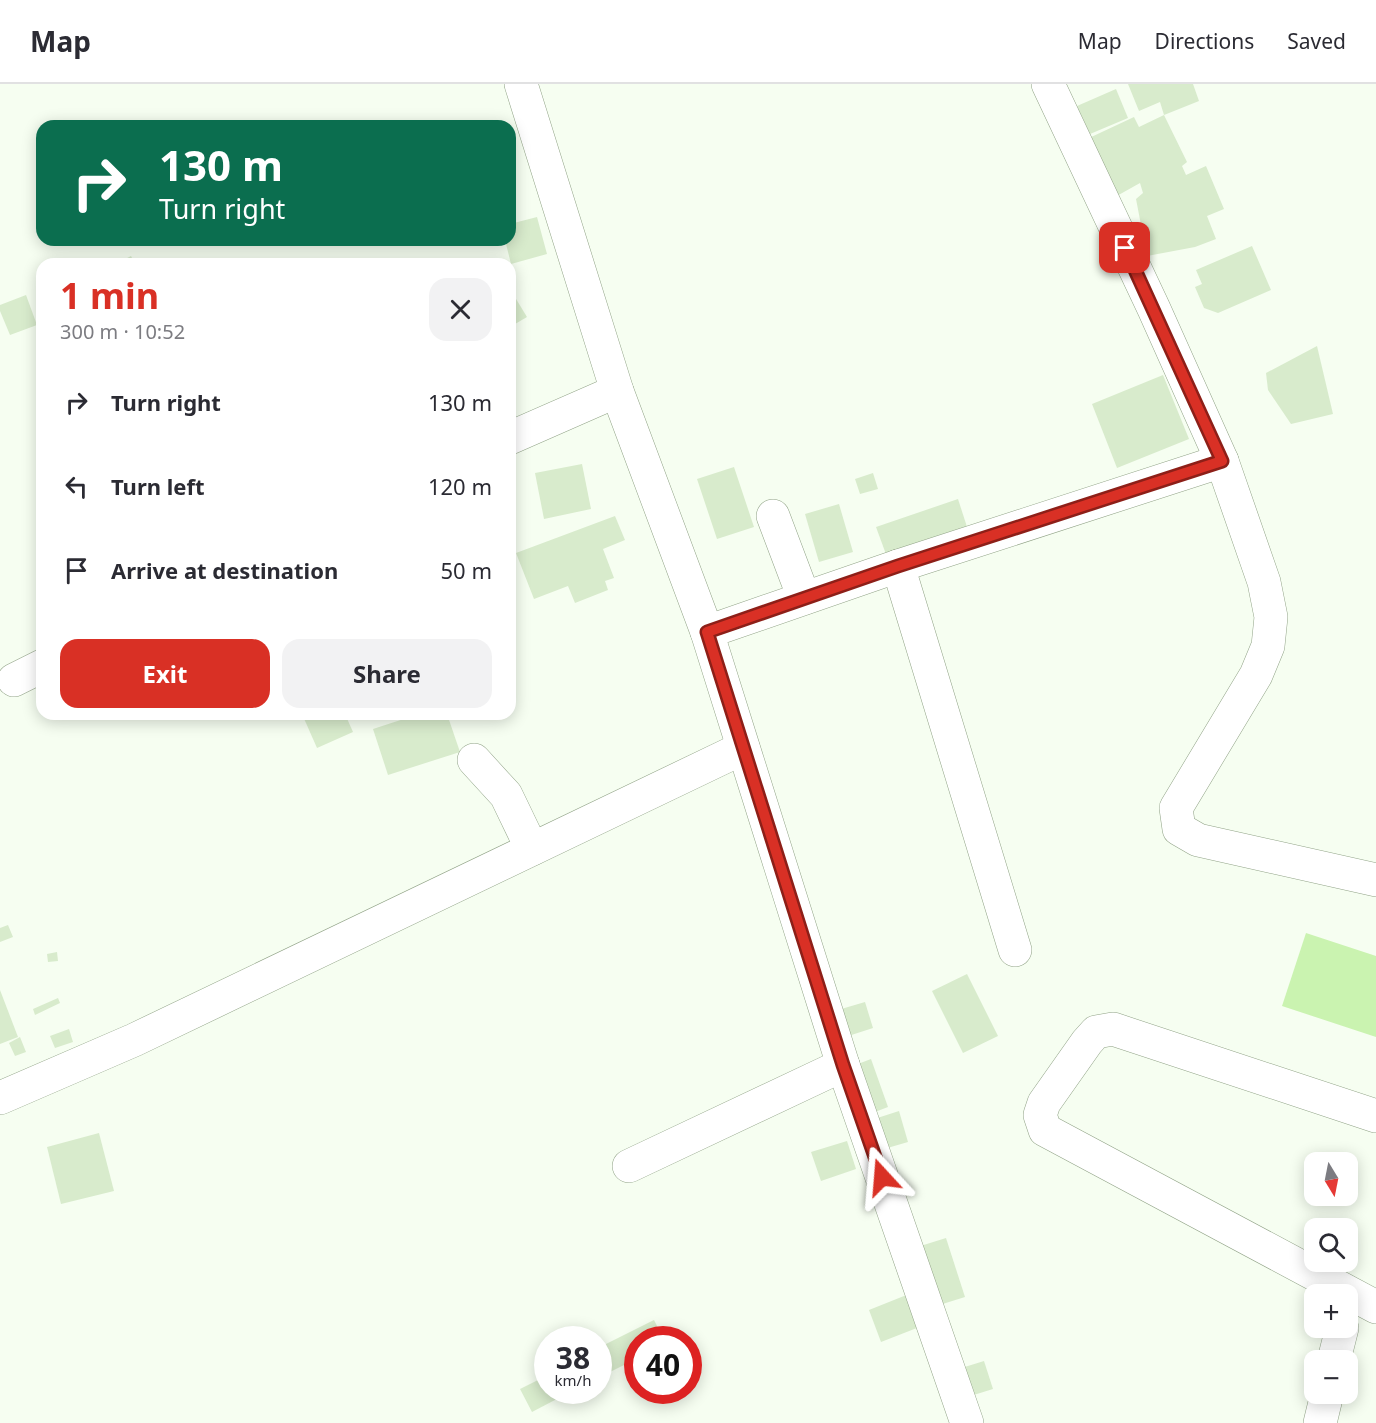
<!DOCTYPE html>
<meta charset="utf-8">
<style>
:root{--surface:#fff;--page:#f2f2f3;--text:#2b2b33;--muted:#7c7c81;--line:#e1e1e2;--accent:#d93025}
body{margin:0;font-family:"Noto Sans",sans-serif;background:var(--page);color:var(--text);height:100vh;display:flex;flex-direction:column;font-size:22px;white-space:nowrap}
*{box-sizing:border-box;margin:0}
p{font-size:20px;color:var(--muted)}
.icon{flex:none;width:33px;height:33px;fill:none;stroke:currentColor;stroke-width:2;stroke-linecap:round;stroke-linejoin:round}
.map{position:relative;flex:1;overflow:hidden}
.drawer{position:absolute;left:36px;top:174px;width:480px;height:462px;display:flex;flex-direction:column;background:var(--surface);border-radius:18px;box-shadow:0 3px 15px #0003}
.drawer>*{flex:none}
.banner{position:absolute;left:36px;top:36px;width:480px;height:126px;border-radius:18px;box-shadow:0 3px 15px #0003;background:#0b6e4f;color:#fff;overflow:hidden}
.needle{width:39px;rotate:170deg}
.controls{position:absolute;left:1304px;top:1068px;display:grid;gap:12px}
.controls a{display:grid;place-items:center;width:54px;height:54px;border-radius:12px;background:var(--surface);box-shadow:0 3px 15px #0003;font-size:30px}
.speed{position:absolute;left:534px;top:1242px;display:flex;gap:12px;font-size:30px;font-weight:700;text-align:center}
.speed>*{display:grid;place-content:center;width:78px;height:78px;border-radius:50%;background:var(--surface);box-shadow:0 3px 15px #0003;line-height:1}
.speed small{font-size:15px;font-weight:400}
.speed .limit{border:9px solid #d22;background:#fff;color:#111}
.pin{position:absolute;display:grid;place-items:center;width:51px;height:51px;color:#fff;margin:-26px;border-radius:12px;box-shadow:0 3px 9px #0006}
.me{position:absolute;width:66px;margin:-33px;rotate:341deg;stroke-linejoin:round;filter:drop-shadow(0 0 4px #0008)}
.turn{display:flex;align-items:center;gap:21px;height:126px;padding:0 24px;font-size:27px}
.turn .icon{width:78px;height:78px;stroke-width:2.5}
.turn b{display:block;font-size:42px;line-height:51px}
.round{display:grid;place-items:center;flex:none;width:63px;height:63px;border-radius:18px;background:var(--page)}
.headline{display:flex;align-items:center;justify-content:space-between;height:102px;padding:0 24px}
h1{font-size:36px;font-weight:700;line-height:45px;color:var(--accent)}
.button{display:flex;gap:12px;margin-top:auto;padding:12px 24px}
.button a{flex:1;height:69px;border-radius:18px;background:var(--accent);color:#fff;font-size:24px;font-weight:700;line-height:69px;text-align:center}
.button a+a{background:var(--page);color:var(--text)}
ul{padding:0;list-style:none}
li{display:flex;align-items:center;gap:18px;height:84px;padding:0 24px}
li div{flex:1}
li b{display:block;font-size:22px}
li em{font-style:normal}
header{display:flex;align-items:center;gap:36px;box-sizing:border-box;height:84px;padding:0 30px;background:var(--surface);border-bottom:2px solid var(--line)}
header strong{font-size:28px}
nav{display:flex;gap:33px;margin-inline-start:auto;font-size:21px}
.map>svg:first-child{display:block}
.green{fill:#caf3b0}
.building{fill:#d8ebcc}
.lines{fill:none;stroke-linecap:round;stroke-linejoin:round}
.minor-casing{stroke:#91a387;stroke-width:34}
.minor{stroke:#fff;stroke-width:33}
.route-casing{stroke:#8d1f18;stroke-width:15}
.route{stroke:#d93025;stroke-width:10}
</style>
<header>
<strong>Map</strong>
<nav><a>Map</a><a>Directions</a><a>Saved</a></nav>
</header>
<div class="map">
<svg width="1376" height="1339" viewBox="0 0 1376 1339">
<rect width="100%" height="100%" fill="#f6fef1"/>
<!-- green -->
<polygon class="green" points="1306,849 1376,872 1376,953 1282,922"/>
<!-- building -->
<g class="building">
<polygon points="1128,0 1193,0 1199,17 1164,31 1160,18 1139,27"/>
<polygon points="1116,5 1128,34 1090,50 1077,22"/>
<polygon points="1164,31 1187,78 1182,82 1186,91 1206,82 1224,125 1207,132 1216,155 1195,163 1147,172 1136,115 1143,109 1140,99 1115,113 1087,55 1134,33 1139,43"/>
<polygon points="537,133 547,170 511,180 505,156 510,156 510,140"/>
<polygon points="1252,162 1271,206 1218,229 1204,224 1195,203 1202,200 1196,186"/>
<polygon points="131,172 135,180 116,180"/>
<polygon points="510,205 527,233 510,243"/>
<polygon points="26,211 37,241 10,251 0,227 0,221"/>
<polygon points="1317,262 1333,330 1291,340 1268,306 1266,289"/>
<polygon points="1163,291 1189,355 1117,384 1092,320"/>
<polygon points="582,380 591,425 544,435 535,389"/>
<polygon points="734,383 754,443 717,455 697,395"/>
<polygon points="873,389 878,405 860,410 855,395"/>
<polygon points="958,415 968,446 887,473 876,443"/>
<polygon points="839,420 853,468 819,478 805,430"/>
<polygon points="615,432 625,456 603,465 614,494 605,497 608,506 575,519 568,502 534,515 516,469"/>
<polygon points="302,630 345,630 353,648 317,664"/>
<polygon points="419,630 447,630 460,668 388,691 373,645"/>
<polygon points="8,841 13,853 0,858 0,844"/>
<polygon points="57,868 58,877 48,878 47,870"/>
<polygon points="967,890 998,952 963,969 932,907"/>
<polygon points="0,906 18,953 0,960"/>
<polygon points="58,914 60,919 35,931 33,925"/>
<polygon points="865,918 873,944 839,955 831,928"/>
<polygon points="69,945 73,958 55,964 50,952"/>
<polygon points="20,953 26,968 15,972 9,959"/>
<polygon points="871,975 888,1023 867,1031 850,983"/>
<polygon points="899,1027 908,1058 877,1067 868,1037"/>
<polygon points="99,1049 114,1107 61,1120 47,1063"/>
<polygon points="847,1057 856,1085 821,1097 811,1068"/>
<polygon points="946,1154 965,1213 933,1223 914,1164"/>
<polygon points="909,1210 922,1242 881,1258 869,1226"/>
<polygon points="654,1236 664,1256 638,1256 638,1274 598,1294 598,1264"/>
<polygon points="984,1277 993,1305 964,1314 955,1286"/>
<polygon points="548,1291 548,1306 574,1306 532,1328 520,1305"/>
</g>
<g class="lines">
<defs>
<g id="minor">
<polyline points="521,0 617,307 707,548 843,981 967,1339"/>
<polyline points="1048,0 1154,225 1222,377 1264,498 1271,533 1268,562 1256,591 1176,724 1179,745 1198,756 1376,796"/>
<polyline points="510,354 617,307"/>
<polyline points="773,432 804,514"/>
<polyline points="898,482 1015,866"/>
<polyline points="707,548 898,482 1222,377"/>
<polyline points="14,596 42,582"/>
<polyline points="474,676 506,711 532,765"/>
<polyline points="0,1014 134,956 743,664"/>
<polyline points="1376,1032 1113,945 1096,948 1087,958 1044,1019 1040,1031 1045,1046 1376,1223"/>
<polyline points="629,1082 843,981"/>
<polyline points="1334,1276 1342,1244"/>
<polyline points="1320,1339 1327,1310"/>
</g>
</defs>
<!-- minor casing -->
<use href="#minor" class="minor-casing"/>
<!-- minor -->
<use href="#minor" class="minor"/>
</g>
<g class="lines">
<defs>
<polyline id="route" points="882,1093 843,981 707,548 898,482 1222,377 1125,164"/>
</defs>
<!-- route casing -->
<use href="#route" class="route-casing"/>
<!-- route -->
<use href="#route" class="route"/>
</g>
</svg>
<div class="controls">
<a><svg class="needle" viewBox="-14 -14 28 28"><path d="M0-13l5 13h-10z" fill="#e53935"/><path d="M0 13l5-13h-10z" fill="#7c7c81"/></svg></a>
<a><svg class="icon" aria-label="search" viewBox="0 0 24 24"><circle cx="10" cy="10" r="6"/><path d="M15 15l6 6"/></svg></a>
<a>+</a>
<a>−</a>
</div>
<div class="speed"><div>38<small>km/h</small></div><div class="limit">40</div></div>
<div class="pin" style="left:1125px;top:164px;background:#d93025"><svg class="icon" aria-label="arrive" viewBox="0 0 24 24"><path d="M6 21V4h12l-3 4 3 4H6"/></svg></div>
<svg class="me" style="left:882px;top:1093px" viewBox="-20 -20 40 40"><path d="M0-17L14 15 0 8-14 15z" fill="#d93025" stroke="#fff" stroke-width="4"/></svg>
<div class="banner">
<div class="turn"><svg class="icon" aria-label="right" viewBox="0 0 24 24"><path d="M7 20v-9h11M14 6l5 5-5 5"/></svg><div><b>130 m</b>Turn right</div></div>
</div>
<section class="drawer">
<div class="headline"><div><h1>1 min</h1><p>300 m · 10:52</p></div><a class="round"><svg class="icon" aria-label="close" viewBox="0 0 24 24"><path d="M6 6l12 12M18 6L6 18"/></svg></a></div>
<ul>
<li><svg class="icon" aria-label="right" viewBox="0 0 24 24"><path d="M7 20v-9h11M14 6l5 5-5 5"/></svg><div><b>Turn right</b></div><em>130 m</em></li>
<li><svg class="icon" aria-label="left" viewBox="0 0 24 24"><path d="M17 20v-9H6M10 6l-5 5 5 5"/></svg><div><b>Turn left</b></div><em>120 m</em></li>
<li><svg class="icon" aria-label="arrive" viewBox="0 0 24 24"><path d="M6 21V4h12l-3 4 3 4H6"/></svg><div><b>Arrive at destination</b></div><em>50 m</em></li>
</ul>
<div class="button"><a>Exit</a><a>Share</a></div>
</section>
</div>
